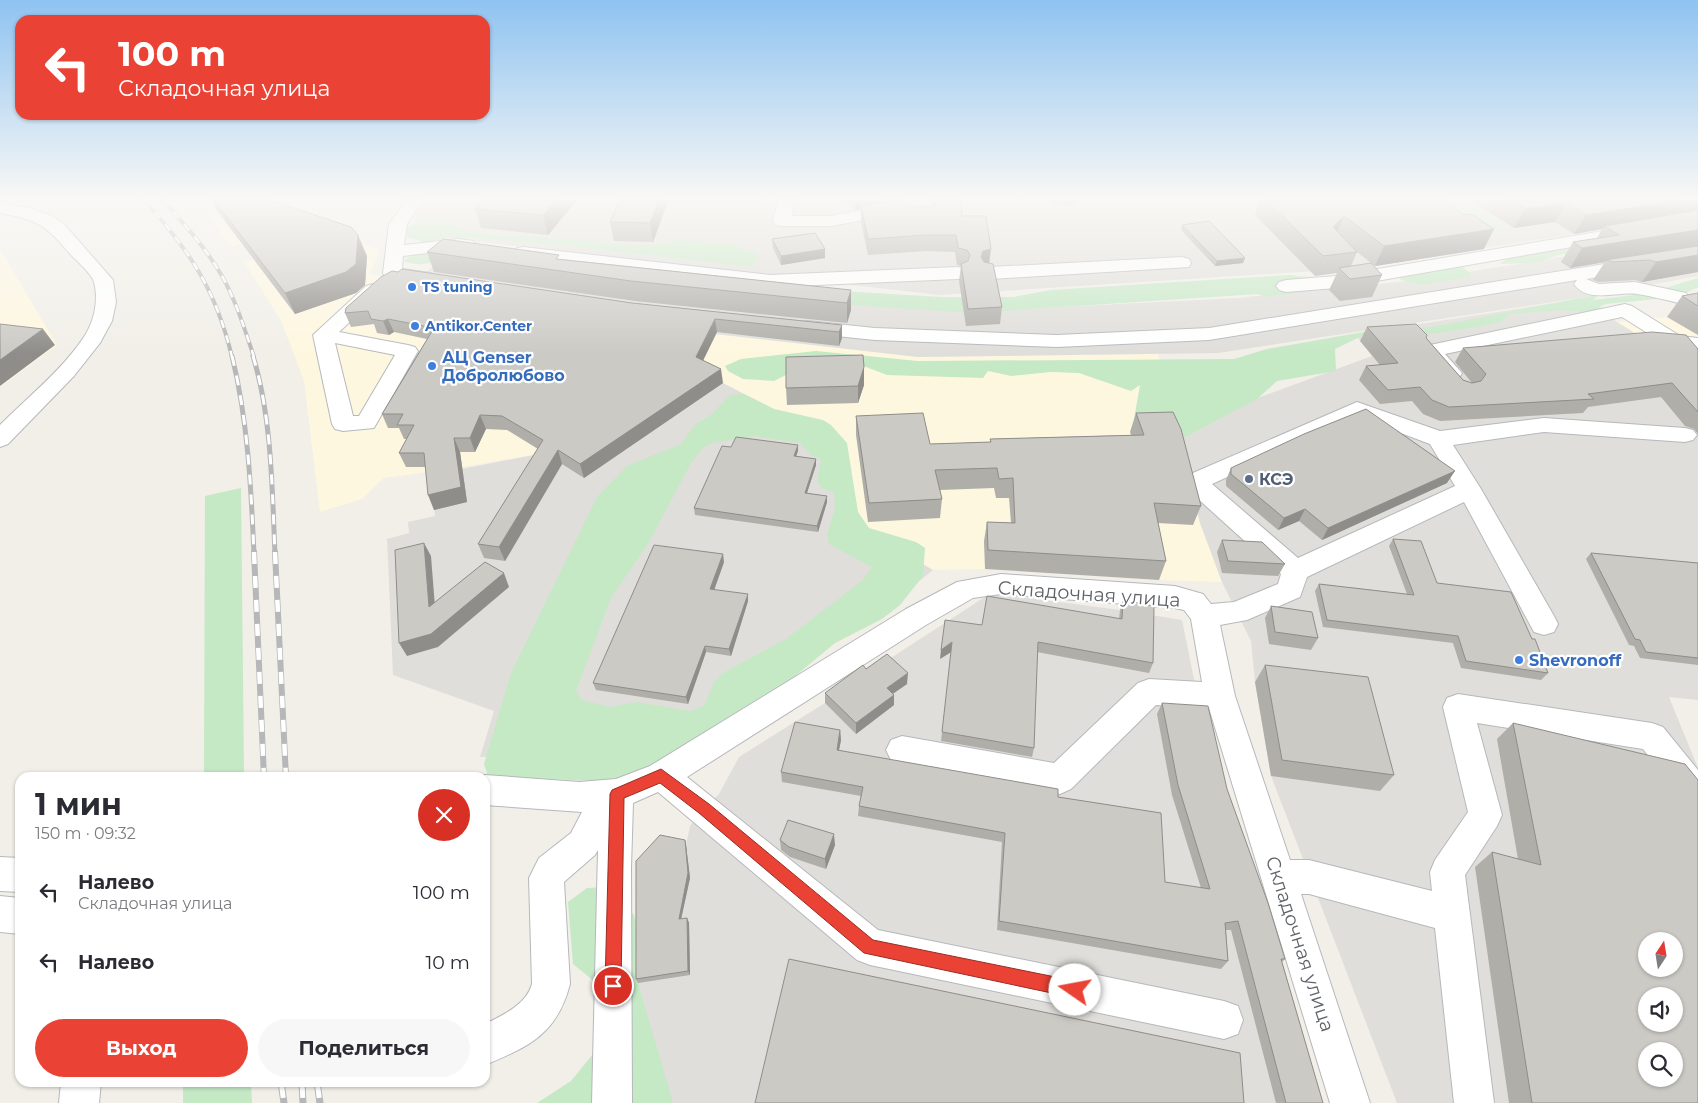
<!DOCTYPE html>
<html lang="ru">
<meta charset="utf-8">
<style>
:root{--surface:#fff;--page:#f7f7f7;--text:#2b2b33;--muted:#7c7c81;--accent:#ea4335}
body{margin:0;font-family:Montserrat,sans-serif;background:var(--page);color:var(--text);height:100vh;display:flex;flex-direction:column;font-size:19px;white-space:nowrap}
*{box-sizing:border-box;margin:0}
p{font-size:16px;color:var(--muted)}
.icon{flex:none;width:28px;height:28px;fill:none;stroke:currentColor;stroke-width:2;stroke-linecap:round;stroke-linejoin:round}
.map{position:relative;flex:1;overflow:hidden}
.panel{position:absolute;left:15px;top:772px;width:475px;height:315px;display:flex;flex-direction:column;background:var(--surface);border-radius:15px;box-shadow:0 1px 4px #0004}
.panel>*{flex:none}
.hud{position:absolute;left:15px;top:15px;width:475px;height:105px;border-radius:15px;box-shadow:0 1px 4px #0004;background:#ea4335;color:#fff;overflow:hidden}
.needle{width:32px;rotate:12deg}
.tools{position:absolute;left:1638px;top:932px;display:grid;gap:10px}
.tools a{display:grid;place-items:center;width:45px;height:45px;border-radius:50%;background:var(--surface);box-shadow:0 1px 4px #0004;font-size:25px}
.pin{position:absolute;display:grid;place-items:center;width:42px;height:42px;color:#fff;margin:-21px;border:2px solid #fff;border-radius:50%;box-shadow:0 1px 5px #0007}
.me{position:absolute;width:55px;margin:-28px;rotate:282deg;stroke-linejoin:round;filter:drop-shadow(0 0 4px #0008)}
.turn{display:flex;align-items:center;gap:18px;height:105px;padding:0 20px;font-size:22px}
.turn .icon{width:65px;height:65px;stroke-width:2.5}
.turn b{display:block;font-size:35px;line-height:42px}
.round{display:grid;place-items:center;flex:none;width:52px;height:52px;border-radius:26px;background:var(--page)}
.summary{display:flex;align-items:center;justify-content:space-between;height:85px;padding:0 20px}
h1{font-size:30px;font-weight:700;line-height:38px}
.cta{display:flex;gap:10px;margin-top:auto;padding:10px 20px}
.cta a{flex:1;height:58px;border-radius:30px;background:var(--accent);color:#fff;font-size:20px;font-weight:700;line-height:58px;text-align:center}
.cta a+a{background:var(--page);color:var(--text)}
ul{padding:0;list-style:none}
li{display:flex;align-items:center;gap:15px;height:70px;padding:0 20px}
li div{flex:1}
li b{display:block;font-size:19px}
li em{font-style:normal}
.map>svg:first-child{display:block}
.commercial{fill:#fef7e0}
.industrial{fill:#e0deda;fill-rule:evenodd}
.green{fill:#c5e8c5;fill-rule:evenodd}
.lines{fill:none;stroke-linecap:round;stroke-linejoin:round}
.minor-casing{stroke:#b5b8bc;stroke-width:2}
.minor{fill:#fff;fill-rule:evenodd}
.rail-far3-casing{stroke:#b6b7b8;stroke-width:4}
.rail-far2-casing{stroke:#b6b7b8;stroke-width:5}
.rail-far1-casing{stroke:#b6b7b8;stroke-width:6}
.rail-casing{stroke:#b6b7b8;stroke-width:7}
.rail-far3{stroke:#fff;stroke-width:2.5;stroke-dasharray:8;stroke-linecap:butt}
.rail-far2{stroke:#fff;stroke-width:3;stroke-dasharray:10;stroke-linecap:butt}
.rail-far1{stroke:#fff;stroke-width:4.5;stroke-dasharray:12;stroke-linecap:butt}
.rail{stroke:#fff;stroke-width:5;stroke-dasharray:16;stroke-linecap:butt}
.wall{fill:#afaea9}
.shaded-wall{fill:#8f8d8a}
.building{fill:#cccac5;stroke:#8f8d8a;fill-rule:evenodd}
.route{fill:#ea4335;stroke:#982c22}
.shop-dot{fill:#3f7fe0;stroke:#fff;stroke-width:2}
.service-dot{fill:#5c6f8a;stroke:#fff;stroke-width:2}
.labels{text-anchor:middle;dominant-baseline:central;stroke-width:4.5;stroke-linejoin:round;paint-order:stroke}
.far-shop-label{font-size:14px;font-weight:bold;fill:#366cbe;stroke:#fff;text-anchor:start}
.shop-label{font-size:16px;font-weight:bold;fill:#366cbe;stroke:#fff;text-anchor:start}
.service-label{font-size:16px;font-weight:bold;fill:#4e5e75;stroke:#fff;text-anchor:start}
.near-street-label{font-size:19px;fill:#5f6368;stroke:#fff}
</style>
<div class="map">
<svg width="1698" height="1103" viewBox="0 0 1698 1103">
<rect width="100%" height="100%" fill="#f1efe8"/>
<!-- commercial -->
<g class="commercial">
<polygon points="239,200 380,250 370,274 416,282 521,312 918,357 1158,354 1200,523 1222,582 1159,580 985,569 933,570 856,525 584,478 544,453 462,467 384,478 362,499 320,512 304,381 281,320 244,262 265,256 255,242 231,246 205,212"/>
<polygon points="0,249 57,345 0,387"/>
<polygon points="1698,310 1698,350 1657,347 1618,322 1667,317"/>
</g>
<!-- industrial -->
<g class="industrial">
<polygon points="428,200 1698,200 1698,215 1348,269 939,295 431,236 414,219"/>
<polygon points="1698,235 1698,276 1579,298 1218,353 918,357 521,312 416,282 446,254 963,312 1237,298 1418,280"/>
<path d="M1580,299L1657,347L1698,350V700L1669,697L1698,768V1103H1397L1271,776L1255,682L1251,641L1222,582L1200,523L1176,428L1372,356L1355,334ZM1646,941H1674V969H1646ZM1646,996H1674V1024H1646ZM1646,1051H1674V1079H1646Z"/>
<polygon points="723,383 824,435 856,525 933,570 912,587 898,605 647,757 480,757 494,711 393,675 387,539 409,533 408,522 435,516 431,475 544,453"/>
<polygon points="991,593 1120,610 1182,620 1197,694 1317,1103 652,1103 638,983 661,840 686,845 690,826 704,809 719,794 739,757 825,703 863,676"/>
</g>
<!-- green -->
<g class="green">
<polygon points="1425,200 1459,200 1487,213 1504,230 1486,229"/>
<polygon points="418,221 444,221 465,231 480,233 591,241 627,246 662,244 678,240 730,244 756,253 759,258 753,266 744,266 569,246 452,236 427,243 407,237 407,228"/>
<path d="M1644,241L1559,255L1536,263L1500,264C1520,244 1614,243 1644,241Z"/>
<path d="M451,246L824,290L941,297H1014L1050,290L1289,275L1308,277L1323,284V289L1266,297L1258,294L971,313L818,303L451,256C434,262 421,268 404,261C414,250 436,249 451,246Z"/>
<polygon points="1455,266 1464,268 1470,273 1469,277 1421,285 1401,280 1400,278 1408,272"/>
<polygon points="1698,278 1698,287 1677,297 1606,304 1599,307 1607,309 1593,313 1561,310 1511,314 1498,323 1447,332 1397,337 1364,335 1335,349 1336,371 1277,381 1257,399 1185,437 1134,419 1140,385 1131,391 1079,373 1051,372 1011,376 988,371 983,378 887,375 861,365 808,364 774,381 743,379 728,371 725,366 741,359 816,351 918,361 1234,359 1267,349 1369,331 1432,327 1600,294 1593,300 1649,293"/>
<path d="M744,394L774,409L823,420L831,425L847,443L858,512L869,528L916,542L925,548L923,576L900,605L882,619L835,643L771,696L656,766L626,777L593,781L488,776L484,764L511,673L597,497L627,466L681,444L696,424L712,414L730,395ZM754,436L800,443L811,455L821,459L817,482L823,489L834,492L835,508L827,534L829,544L872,567L863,580L786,639L723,673L714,682L704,706L690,711L637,702L609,707L582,700L576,691L611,598L649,542L691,463L703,448L712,443Z"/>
<polygon points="241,488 244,773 247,777 204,777 205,496"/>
<polygon points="608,887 634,915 638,930 638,983 673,1103 537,1103 571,1081 598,1048 594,981 573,964 568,902 587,888"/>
<polygon points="183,1083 251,1083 252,1103 183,1103"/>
</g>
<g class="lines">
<defs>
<g id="minor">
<path d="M407,200H423L407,224L404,245L459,239L473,241L476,245L473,249H459L403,256L402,269L431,273L433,277L431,281C417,284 399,280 385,277L383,273L389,224Z"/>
<polygon points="778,200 794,200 792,216 831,216 885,206 883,200 899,200 904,209 901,213 895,214 831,226 782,226 776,225 773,221"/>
<path d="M0,203L30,208L52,216L63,223L113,280L116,302L112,321L100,343L74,376L8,444L0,447V425C28,397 62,370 84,337C94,322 99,300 94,282C91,273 79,263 72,256C46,226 40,220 0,213Z"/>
<polygon points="1698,215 1698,225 1336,288 1286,292 1279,290 1276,286 1279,282 1286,280 1336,276"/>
<polygon points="523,247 770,275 958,267 965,269 967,273 965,277 958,279 770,287 517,256 514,252 517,248"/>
<path d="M1698,249V261L1586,279L1599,284L1635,282L1686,293L1689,297L1686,301L1679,303C1665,300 1651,296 1637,294C1617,291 1588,304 1574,284L1577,280L1209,340L1057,347L875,340L807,333L800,331L797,327L800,323L807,321L875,328L1057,335L1209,328Z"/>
<polygon points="1182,257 1189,259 1191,263 1189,267 990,279 983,277 981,273 983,269 990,267"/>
<path d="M373,284L380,286L383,290L380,294L339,332L408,345L415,347L418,351L374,428L343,431L335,429L332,424L313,335L366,286ZM335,343L395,355L359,416H353Z"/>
<path d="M1625,304L1632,306L1680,336L1698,338V350L1668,346L1622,317L1445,354L1462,373L1459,378C1441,382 1429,364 1420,351L1423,347L1430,345Z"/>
<path d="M1357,402L1440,431L1544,418L1685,428L1693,430L1697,435L1693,440L1685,442L1544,432L1453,445L1481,489L1554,616L1558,624L1554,632L1544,635L1534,632L1464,502L1307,577L1300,597L1247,620L1220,625L1235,696L1290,860H1309L1432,891L1430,872L1435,860L1468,812L1443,707L1447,698L1458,694L1652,723L1663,727L1698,770V810L1686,806L1643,749L1477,723L1502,815L1497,826L1465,875L1494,1103H1454L1435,928L1309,894H1301L1370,1103H1330L1209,708L1156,705L1071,789L1060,794L902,764L891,760L886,750L891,740L902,736L1054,763L1138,683L1149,679L1202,682L1191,619L1184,610L1175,608L1001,594L973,598L926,625L687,777L878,930L1224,1001L1238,1006L1243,1020L1238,1034L1224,1039L870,965L857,960L658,792L633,803L631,868L632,1103H592L598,850L595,855L564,882L570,984C557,1034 530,1046 485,1065V1024C503,1015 526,1005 532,984L529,878L539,858L571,833L582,812L485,805V778H479L485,775L579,782L616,779L650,766L906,609L957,582L1001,574L1175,586L1203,594L1211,604L1234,602L1278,584L1281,574L1186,488L1183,482L1186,476ZM1358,417L1430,444L1455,486L1298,558L1212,484Z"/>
<polygon points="0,857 20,858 20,892 0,891"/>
<polygon points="0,896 20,898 20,934 0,932"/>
<polygon points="61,1082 101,1082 99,1103 59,1103"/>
</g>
</defs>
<!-- minor casing -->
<use href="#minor" class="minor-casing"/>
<!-- minor -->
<use href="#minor" class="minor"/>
<defs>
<g id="rail-far3">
<path d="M144,200C190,251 216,290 232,357"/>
<path d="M163,200C184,224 206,248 222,276C236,301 245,330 254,357"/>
</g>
<g id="rail-far2">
<path d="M232,356C248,421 251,487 254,554"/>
<path d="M253,356C272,418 272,489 275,554"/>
</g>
<g id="rail-far1">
<polyline points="254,552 264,778"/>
<polyline points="275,552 286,778"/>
</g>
<g id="rail">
<polyline points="281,1082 284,1103"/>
<polyline points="302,1082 303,1103"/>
<polyline points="317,1082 320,1103"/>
</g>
</defs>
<!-- rail-far3 casing -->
<use href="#rail-far3" class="rail-far3-casing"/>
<!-- rail-far2 casing -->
<use href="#rail-far2" class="rail-far2-casing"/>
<!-- rail-far1 casing -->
<use href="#rail-far1" class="rail-far1-casing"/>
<!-- rail casing -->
<use href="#rail" class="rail-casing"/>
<!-- rail-far3 -->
<use href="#rail-far3" class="rail-far3"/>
<!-- rail-far2 -->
<use href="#rail-far2" class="rail-far2"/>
<!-- rail-far1 -->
<use href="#rail-far1" class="rail-far1"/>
<!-- rail -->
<use href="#rail" class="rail"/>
</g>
<!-- wall -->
<g class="wall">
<polygon points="211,200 270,200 367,256 365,285 356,293 295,314 215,208"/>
<polygon points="463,200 760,200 759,202 668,201 653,242 614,241 610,222 619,201 577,200 548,235 481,228 475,209 484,200"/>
<polygon points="843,200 883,200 883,202 911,207 933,206 933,200 961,200 962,216 989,263 1002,307 1000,324 966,326 959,281 961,266 957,265 955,252 926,251 868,255 861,222 861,209 855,210"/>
<polygon points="1051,200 1078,200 1076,206 1053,205"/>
<polygon points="1260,200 1443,200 1484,249 1375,266 1357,252 1351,266 1382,275 1372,297 1340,301 1329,290 1337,273 1315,276 1255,215"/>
<polygon points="1470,200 1698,200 1698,272 1642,282 1635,280 1599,282 1593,280 1605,262 1570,268 1561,262 1573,242 1597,238 1602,229 1574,234 1555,222 1514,228"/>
<polygon points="1182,225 1243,263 1215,266 1181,230"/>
<polygon points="772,239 825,258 781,265 773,248"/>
<polygon points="427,252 560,259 851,290 851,310 847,323 635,301 434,272"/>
<polygon points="398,272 632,303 842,325 842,338 839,346 717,332 703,360 723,383 584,478 562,464 505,561 484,558 478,544 538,449 507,430 486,429 475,452 460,452 467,502 434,510 425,467 406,467 399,453 407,439 404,439 399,428 388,428 382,414 427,339 394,332 389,335 377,333 374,324 351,327 345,313"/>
<polygon points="1698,293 1698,335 1667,317 1682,296"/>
<polygon points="1367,327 1426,338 1463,380 1472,383 1455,362 1463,348 1698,349 1698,434 1694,429 1685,426 1661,397 1588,407 1583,413 1440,421 1423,414 1412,401 1380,404 1359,380 1366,366 1380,365 1360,341"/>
<polygon points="864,367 864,385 858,403 787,405 786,388"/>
<polygon points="1136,413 1201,506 1193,525 1158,523 1166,561 1159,580 985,569 984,541 987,522 1011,523 1009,498 996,498 994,488 940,490 942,499 940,518 868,522 856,435 856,416 930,444 990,442 990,439 1131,435 1130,432"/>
<polygon points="731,447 798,451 796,456 816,459 816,465 807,493 827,496 827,502 818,532 695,515 694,508"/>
<polygon points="1231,468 1447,483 1322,540 1299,521 1278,530 1226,486 1226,480"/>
<polygon points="1393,539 1437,583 1532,639 1548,673 1541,680 1461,668 1453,643 1323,627 1315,591 1319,584 1407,594 1389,546"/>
<polygon points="1222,540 1285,564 1278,576 1222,573 1217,552"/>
<polygon points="1591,553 1698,563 1698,665 1640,658 1634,646 1629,645 1586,559"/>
<polygon points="724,562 714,590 748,601 731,656 706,652 688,704 596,690 593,683"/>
<polygon points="1123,600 1153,663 1149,673 1037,652 1034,748 1032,757 941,741 951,652 940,659 982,625 1119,619 1120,610"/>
<polygon points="1271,606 1318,638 1311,650 1269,644 1265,618"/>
<polygon points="1265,665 1394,775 1380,791 1271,776 1255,682"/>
<polygon points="866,669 907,684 893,693 894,705 856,734 825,703 825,693"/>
<polygon points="1162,703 1227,789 1285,959 1282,962 1323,1103 1276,1103 1231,930 1226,930 1228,961 1221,969 997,930 1002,842 858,816 859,806 861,796 782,782 781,772 840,730 841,740 839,750 1058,797 1165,882 1201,888 1172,795 1157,714"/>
<polygon points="1513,723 1698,1103 1509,1103 1475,867 1492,852 1518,859 1497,739"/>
<polygon points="685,840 686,845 690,878 681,919 687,918 689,923 690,975 638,983 636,979"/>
<polygon points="780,840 835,845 826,869 790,857 781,850"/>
</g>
<!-- shaded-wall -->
<g class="shaded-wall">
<polygon points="557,200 577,200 548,235 543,215"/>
<polygon points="659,200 668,200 668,201 653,242 650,223"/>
<polygon points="855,200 883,200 883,205 861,206 861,209 855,210"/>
<polygon points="1681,200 1698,200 1698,214 1605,226 1602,229 1574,234 1586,215"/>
<polygon points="1567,202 1555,222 1514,228 1525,209"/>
<polygon points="1344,216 1336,235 1333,227"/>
<polygon points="1494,229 1484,249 1375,266 1384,246"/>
<polygon points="1698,230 1698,247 1606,260 1605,262 1570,268 1582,248"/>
<polygon points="358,235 367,256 365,285 356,293 295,314 285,293"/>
<polygon points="825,249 825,258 781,265 781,256"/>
<polygon points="991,249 989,265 979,274 981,257 983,251"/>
<polygon points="1698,255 1698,272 1642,282 1656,262"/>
<polygon points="1245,258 1243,263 1215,266 1217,261"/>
<polygon points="851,290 851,310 847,323 847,303"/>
<polygon points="388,319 394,332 389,335 383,321"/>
<polygon points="715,319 717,332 698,371 696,357"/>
<polygon points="842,325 842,338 839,346 839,332"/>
<polygon points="43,329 55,345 0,386 0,360"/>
<polygon points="864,367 864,385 858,403 858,386"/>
<polygon points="721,369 723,383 584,478 580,464"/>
<polygon points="480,415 486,429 475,452 470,438"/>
<polygon points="454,438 460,452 467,502 434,510 428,495"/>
<polygon points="798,445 798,451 794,462 794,456"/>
<polygon points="558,450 562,464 505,561 499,547"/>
<polygon points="816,459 816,465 805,499 805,493"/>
<polygon points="1455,471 1447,483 1322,540 1328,528"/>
<polygon points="827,496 827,502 818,532 817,526"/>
<polygon points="1305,509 1299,521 1278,530 1284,518"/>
<polygon points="424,543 431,556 436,620 429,607"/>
<polygon points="723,554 724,562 712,596 710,589"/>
<polygon points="504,573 509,587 438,647 407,656 399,643"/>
<polygon points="748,594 748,601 731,656 729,649"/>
<polygon points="952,642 951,652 940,659 941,650"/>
<polygon points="705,646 706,652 688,704 686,697"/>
<polygon points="908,673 907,684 887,698 887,688"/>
<polygon points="894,695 894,705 856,734 856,723"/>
<polygon points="840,730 841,740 837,760 837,750"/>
<polygon points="834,834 835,845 826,869 825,859"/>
<polygon points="685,840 686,845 690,878 680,924 679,919"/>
<polygon points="687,918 689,923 690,975 688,971"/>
</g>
<!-- building -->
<g class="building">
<polygon points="214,200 270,200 351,227 358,235 356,264 346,272 285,293"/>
<polygon points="485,200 557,200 543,215 475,209"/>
<polygon points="620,200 659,200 650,223 610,222"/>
<polygon points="897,200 901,200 911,207 935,206 935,200 961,200 962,216 986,216 991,249 983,251 981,257 984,262 993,264 1002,307 968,309 961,264 968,261 970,255 967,250 958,248 956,235 927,235 868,239 861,206"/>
<polygon points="1266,200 1443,200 1464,215 1471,214 1494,229 1384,246 1344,216 1333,227 1357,252 1323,256"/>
<polygon points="1510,200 1681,200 1586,215 1567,202 1525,209"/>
<polygon points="1698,210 1698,230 1582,248 1573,242 1619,235 1605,226"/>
<polygon points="1209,221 1245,258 1217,261 1182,225"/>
<polygon points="815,233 825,249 781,256 772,239"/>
<polygon points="443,239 559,255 556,259 851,290 847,303 631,281 427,252"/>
<polygon points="1698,246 1698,255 1656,262 1649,260 1613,262 1606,260"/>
<polygon points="1371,263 1382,275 1350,279 1339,268"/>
<polygon points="402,269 632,303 842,325 839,332 715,319 696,357 721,369 580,464 558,450 499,547 478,544 543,440 502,416 480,415 470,438 454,438 461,487 428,495 424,453 399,453 414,425 397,425 403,414 382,414 434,328 388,319 383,321 371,319 368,311 345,313 346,308 381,277 392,271 398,272"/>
<polygon points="1698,293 1698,306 1682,296"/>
<polygon points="0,324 43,329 0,360"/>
<polygon points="1416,324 1427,335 1426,338 1463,380 1472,383 1481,381 1486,374 1463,348 1652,332 1686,335 1698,349 1698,412 1672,383 1588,394 1594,399 1449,407 1432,400 1420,387 1388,390 1366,366 1398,363 1367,327"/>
<polygon points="863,355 864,367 858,386 786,388 786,357"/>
<polygon points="1366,409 1455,471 1328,528 1305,509 1284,518 1231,474 1231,468 1304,434"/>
<polygon points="1173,412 1181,429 1201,506 1154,503 1166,561 988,550 987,522 1015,523 1013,478 999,479 997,468 935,470 942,499 869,503 856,416 923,413 930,444 991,442 990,439 1144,435 1136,413"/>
<polygon points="736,437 798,445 794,456 816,459 805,493 827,496 817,526 694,508 722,446 731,447"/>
<polygon points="1393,539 1421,541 1437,583 1511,592 1532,639 1535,639 1548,673 1466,661 1458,636 1327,620 1319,584 1414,595"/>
<polygon points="1222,540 1262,542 1285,564 1228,561"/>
<polygon points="424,543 429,607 485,562 504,573 431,634 399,643 395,550"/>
<polygon points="654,545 723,554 710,589 748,594 729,649 705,646 686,697 593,683"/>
<polygon points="1591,553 1698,563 1698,658 1646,652 1640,640 1635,639"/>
<polygon points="987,596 1122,619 1123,600 1154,606 1153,663 1038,642 1034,748 942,732 952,642 941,650 945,620 982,625"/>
<polygon points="1271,606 1312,612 1318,638 1275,632"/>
<polygon points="887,654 908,673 887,688 894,695 856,723 825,693 863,665 866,669"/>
<polygon points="1265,665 1368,677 1394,775 1282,760"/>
<polygon points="1162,703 1208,706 1227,789 1268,903 1285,959 1281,959 1323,1103 1286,1103 1238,921 1225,923 1228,961 999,921 1005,833 859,806 863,787 781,772 795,722 840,730 837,750 1058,789 1058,797 1161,813 1165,882 1210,889 1178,785"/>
<path d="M1513,723L1685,764L1698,780V1103H1532L1492,852L1541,865ZM1646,941H1674V969H1646ZM1646,996H1674V1024H1646ZM1646,1051H1674V1079H1646Z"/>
<polygon points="788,820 834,834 825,859 789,847 780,840"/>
<polygon points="660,835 685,840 688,873 679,919 687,918 688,971 636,979 636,861"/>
<polygon points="789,959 1240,1053 1244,1103 755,1103"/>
</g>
<!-- sky -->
<linearGradient id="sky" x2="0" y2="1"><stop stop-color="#8fc3f1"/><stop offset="0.56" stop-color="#f9f8f5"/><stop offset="1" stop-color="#f9f8f5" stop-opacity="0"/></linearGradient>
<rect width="1698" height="354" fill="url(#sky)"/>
<!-- route -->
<polygon class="route" points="661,769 709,804 873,940 1075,981 1081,984 1083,990 1081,995 1075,998 864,953 699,813 660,783 624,798 621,986 619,991 613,994 607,991 605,986 610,794 612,790"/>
<!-- markers -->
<g class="shop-dot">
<circle cx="412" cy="287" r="5"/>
<circle cx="415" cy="326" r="5"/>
<circle cx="432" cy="366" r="5"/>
<circle cx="1519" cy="660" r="5"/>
</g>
<circle class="service-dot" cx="1249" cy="479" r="5"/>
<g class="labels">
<!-- far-shop labels -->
<g class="far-shop-label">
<text x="422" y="287">TS tuning</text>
<text x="425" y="326">Antikor.Center</text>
</g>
<!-- shop labels -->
<g class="shop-label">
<text x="442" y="357">АЦ Genser<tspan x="442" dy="18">Добролюбово</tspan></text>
<text x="1529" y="660">Shevronoff</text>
</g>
<!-- service labels -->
<g class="service-label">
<text x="1259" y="479">КСЭ</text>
</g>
<!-- near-street labels -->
<g class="near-street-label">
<text transform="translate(1089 594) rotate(4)">Складочная улица</text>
<text transform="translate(1300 944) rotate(72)">Складочная улица</text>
</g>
</g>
</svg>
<div class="tools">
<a><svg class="needle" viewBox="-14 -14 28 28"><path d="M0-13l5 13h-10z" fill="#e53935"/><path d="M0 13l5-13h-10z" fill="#7c7c81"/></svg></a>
<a><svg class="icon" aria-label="sound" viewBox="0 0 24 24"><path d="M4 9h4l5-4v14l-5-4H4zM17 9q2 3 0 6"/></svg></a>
<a><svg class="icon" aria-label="search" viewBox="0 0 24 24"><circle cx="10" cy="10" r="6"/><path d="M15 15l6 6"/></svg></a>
</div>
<div class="pin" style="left:613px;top:986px;background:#d93025"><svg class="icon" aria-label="arrive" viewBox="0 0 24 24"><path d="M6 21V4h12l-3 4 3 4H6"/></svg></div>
<svg class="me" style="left:1075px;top:990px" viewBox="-20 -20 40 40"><circle r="19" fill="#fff"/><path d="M0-13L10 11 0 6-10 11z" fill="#ea4335"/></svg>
<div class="hud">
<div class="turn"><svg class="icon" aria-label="left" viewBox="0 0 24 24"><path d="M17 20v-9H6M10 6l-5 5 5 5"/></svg><div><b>100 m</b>Складочная улица</div></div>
</div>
<section class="panel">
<div class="summary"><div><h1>1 мин</h1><p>150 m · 09:32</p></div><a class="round" style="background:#d93025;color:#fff"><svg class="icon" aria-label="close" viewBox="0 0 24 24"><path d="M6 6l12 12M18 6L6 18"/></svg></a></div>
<ul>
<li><svg class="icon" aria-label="left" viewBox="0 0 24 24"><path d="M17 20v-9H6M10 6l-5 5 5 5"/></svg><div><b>Налево</b><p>Складочная улица</p></div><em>100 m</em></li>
<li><svg class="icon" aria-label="left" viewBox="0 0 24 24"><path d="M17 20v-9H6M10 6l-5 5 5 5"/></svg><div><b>Налево</b></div><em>10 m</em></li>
</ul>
<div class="cta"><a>Выход</a><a>Поделиться</a></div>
</section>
</div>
